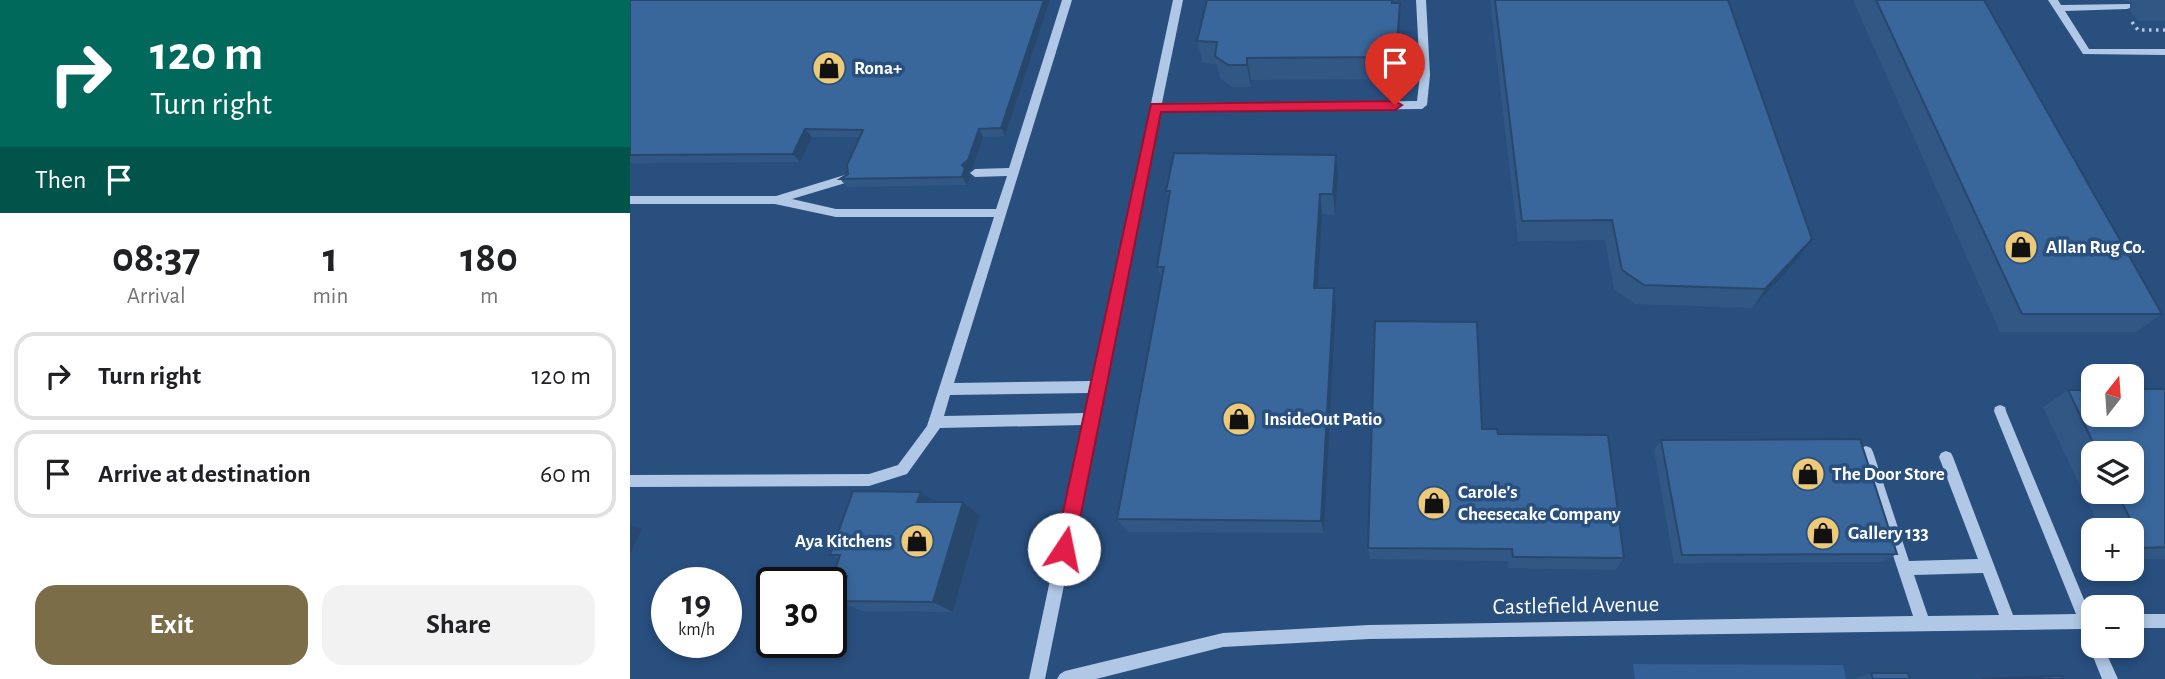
<!DOCTYPE html>
<meta charset="utf-8">
<style>
:root{--surface:#fff;--page:#f2f2f2;--text:#202124;--muted:#757577;--line:#e0e0e0;--accent:#7c6d49}
body{margin:0;font-family:"Alegreya Sans",sans-serif;background:var(--page);color:var(--text);height:100vh;display:flex;flex-direction:column;font-size:26px;white-space:nowrap}
*{box-sizing:border-box;margin:0}
p{font-size:23px;color:var(--muted)}
.icon{flex:none;width:38px;height:38px;fill:none;stroke:currentColor;stroke-width:2;stroke-linecap:round;stroke-linejoin:round}
.map{position:relative;flex:1;overflow:hidden}
.details{display:flex;flex-direction:column;background:var(--surface);width:630px}
.details>*{flex:none}
.guide{background:#00695c;color:#fff;overflow:hidden}
.needle{width:46px;rotate:17deg}
.tools{position:absolute;left:1451px;top:364px;display:grid;gap:14px}
.tools a{display:grid;place-items:center;width:63px;height:63px;border-radius:14px;background:var(--surface);box-shadow:0 4px 10px #0003;font-size:35px}
.speed{position:absolute;left:21px;top:567px;display:flex;gap:14px;font-size:35px;font-weight:700;text-align:center}
.speed>*{display:grid;place-content:center;width:91px;height:91px;border-radius:50%;background:var(--surface);box-shadow:0 4px 10px #0003;line-height:1}
.speed small{font-size:18px;font-weight:400}
.speed .limit{border:4px solid #111;border-radius:10px;background:#fff;color:#111}
.pin{position:absolute;display:grid;place-items:center;width:60px;height:60px;color:#fff;margin:-72px -30px;border-radius:50% 50% 50% 0;rotate:-45deg;box-shadow:0 0 7px #0007}
.pin .icon{rotate:45deg}
.me{position:absolute;width:77px;margin:-38px;rotate:11deg;stroke-linejoin:round;filter:drop-shadow(0 0 5px #0008)}
.turn{display:flex;align-items:center;gap:24px;height:147px;padding:0 35px;font-size:32px}
.turn .icon{width:91px;height:91px;stroke-width:2.5}
.turn b{display:block;font-size:49px;line-height:60px}
.then{display:flex;align-items:center;height:66px;padding:0 35px;background:#0003;gap:14px;font-size:26px}
.eta{display:flex;justify-content:space-evenly;align-items:center;height:119px;text-align:center}
.eta b{font-size:42px;font-weight:600;line-height:49px}
.button{display:flex;gap:14px;margin-top:auto;padding:14px 35px}
.button a{flex:1;height:80px;border-radius:21px;background:var(--accent);color:#fff;font-size:28px;font-weight:600;line-height:80px;text-align:center}
.button a+a{background:var(--page);color:var(--text)}
ul{padding:0;list-style:none}
li{display:flex;align-items:center;gap:21px;height:88px;margin:0 14px 10px;padding:0 21px;border:4px solid var(--line);border-radius:21px}
li div{flex:1}
li b{display:block;font-size:26px}
li em{font-style:normal}
main{display:flex;flex:1;min-height:0}
.map>svg:first-child{display:block}
.green{fill:#336096}
.lines{fill:none;stroke-linecap:round;stroke-linejoin:round}
.path{stroke:#b0c8e5;stroke-width:3.5;stroke-dasharray:2.5 4.5;stroke-linecap:butt}
.minor{fill:#b0c8e5;fill-rule:evenodd}
.wall{fill:#315885;fill-rule:evenodd}
.shaded-wall{fill:#28476c}
.building{fill:#39669b;stroke:#28476c;stroke-width:2}
.route{fill:#e11d48;stroke:#92132f;stroke-width:2}
.labels{text-anchor:middle;dominant-baseline:central;stroke-width:7;stroke-linejoin:round;paint-order:stroke}
.poi-label{font-size:19px;font-weight:bold;fill:#fff;stroke:#294f7f;text-anchor:start}
.near-street-label{font-size:23px;fill:#fff;stroke:#294f7f}
</style>
<main>
<section class="details">
<div class="guide">
<div class="turn"><svg class="icon" aria-label="right" viewBox="0 0 24 24"><path d="M7 20v-9h11M14 6l5 5-5 5"/></svg><div><b>120 m</b>Turn right</div></div>
<div class="then">Then<svg class="icon" aria-label="arrive" viewBox="0 0 24 24"><path d="M6 21V4h12l-3 4 3 4H6"/></svg></div>
</div>
<div class="eta">
<div><b>08:37</b><p>Arrival</p></div>
<div><b>1</b><p>min</p></div>
<div><b>180</b><p>m</p></div>
</div>
<ul>
<li><svg class="icon" aria-label="right" viewBox="0 0 24 24"><path d="M7 20v-9h11M14 6l5 5-5 5"/></svg><div><b>Turn right</b></div><em>120 m</em></li>
<li><svg class="icon" aria-label="arrive" viewBox="0 0 24 24"><path d="M6 21V4h12l-3 4 3 4H6"/></svg><div><b>Arrive at destination</b></div><em>60 m</em></li>
</ul>
<div class="button"><a>Exit</a><a>Share</a></div>
</section>
<div class="map">
<svg width="1535" height="679" viewBox="0 0 1535 679">
<rect width="100%" height="100%" fill="#294f7f"/>
<!-- green -->
<polygon class="green" points="1003,664 1213,665 1216,679 1005,679"/>
<g class="lines">
<!-- path -->
<polyline class="path" points="1502,22 1508,30 1535,30"/>
<!-- minor -->
<g class="minor">
<path d="M432,0H442L324,383L462,381L543,0H553L532,103L787,101L790,75L786,0H796L800,75L797,105L792,109L530,111L415,679H399L453,425L310,428L277,474L239,486L0,487V475L239,474L268,465L297,426L364,217H206L145,204H0V196H146L218,174L222,175L223,178L222,181L162,199L206,209H366L377,176L345,177L340,173L345,169L379,168ZM460,393L456,413L314,416L320,395Z"/>
<polygon points="1418,0 1428,0 1431,5 1500,4 1500,8 1497,9 1435,11 1459,49 1535,49 1535,55 1453,54"/>
<path d="M1370,405L1375,407L1376,411L1460,614H1463V646H1473L1488,679H1472L1452,629L739,639L593,647L466,679H427L430,674L435,671L593,633L739,625L1283,616L1229,452L1231,448L1236,446L1241,448L1243,452L1279,561L1348,559L1309,457L1311,453L1316,451L1321,453L1323,457L1383,615L1446,614L1364,411L1365,407ZM1353,573L1369,615L1298,616L1284,575Z"/>
<rect x="1502" y="614" width="33" height="14"/>
</g>
</g>
<!-- wall -->
<g class="wall">
<polygon points="0,0 420,0 375,136 353,137 343,168 338,173 340,176 337,185 217,187 210,179 218,174 230,137 182,137 170,162 0,163"/>
<polygon points="860,0 1098,0 1168,259 1123,308 1005,304 984,289 975,240 888,241"/>
<polygon points="1223,0 1354,0 1532,314 1506,332 1370,332"/>
<polygon points="1493,0 1535,0 1535,21 1508,21 1500,11 1502,2 1494,1"/>
<polygon points="762,3 770,26 766,79 621,80 621,87 602,87 590,78 587,64 573,63 567,41"/>
<polygon points="706,155 708,176 705,215 692,214 688,288 704,288 706,307 694,533 498,532 487,519 532,279 527,267 539,199 536,191"/>
<path d="M1535,389V559H1502V530H1471L1413,407L1438,390ZM1463,453H1502V492H1463Z"/>
<polygon points="852,429 868,434 994,558 985,570 878,568 878,561 740,559 738,548"/>
<polygon points="1031,440 1267,554 1252,562 1044,563 1024,450"/>
<polygon points="291,492 304,502 333,502 350,515 323,612 232,611 209,601 215,582 203,576 209,559 200,555"/>
<polygon points="1241,673 1280,679 1227,679 1226,678"/>
</g>
<!-- shaded-wall -->
<g class="shaded-wall">
<polygon points="414,0 420,0 375,136 371,128"/>
<polygon points="770,3 770,26 766,79 766,57"/>
<polygon points="617,58 621,80 621,87 617,65"/>
<polygon points="175,129 182,137 170,162 163,154"/>
<polygon points="349,129 353,137 343,168 338,173 340,176 337,185 332,177 332,165"/>
<polygon points="706,155 708,176 705,215 703,194"/>
<polygon points="690,194 692,214 687,307 684,288"/>
<polygon points="1182,239 1168,259 1123,308 1135,289"/>
<polygon points="704,288 706,307 694,533 691,521"/>
<polygon points="291,492 309,505 287,502"/>
<polygon points="333,502 350,515 323,612 303,602"/>
<polygon points="0,525 12,529 0,554"/>
</g>
<!-- building -->
<g class="building">
<polygon points="0,0 414,0 371,128 349,129 338,160 332,165 335,168 332,177 210,179 218,174 217,165 233,130 175,129 163,154 0,155"/>
<polygon points="577,0 762,0 762,3 770,3 766,57 617,58 617,65 598,65 585,56 587,42 567,41"/>
<polygon points="865,0 1098,0 1182,239 1135,289 1014,285 992,270 982,220 892,221"/>
<polygon points="1246,0 1354,0 1532,314 1392,314"/>
<polygon points="544,153 706,155 703,194 690,194 684,288 704,288 691,521 487,519 534,267 527,267 540,191 536,191"/>
<polygon points="745,321 847,322 852,429 867,429 868,434 978,435 994,558 883,557 882,549 738,548"/>
<polygon points="1502,389 1535,389 1535,547 1514,548 1487,492 1502,492 1502,453 1468,453 1438,390 1463,390 1463,415 1502,415"/>
<polygon points="1230,439 1267,554 1052,555 1031,440"/>
<polygon points="223,491 291,492 287,502 333,502 303,602 209,601 217,576 203,576 210,555 200,555"/>
<polygon points="1241,673 1278,673 1280,679 1243,679"/>
<polygon points="1432,676 1433,679 1352,679"/>
</g>
<!-- route -->
<polygon class="route" points="765,101 772,105 765,110 531,112 444,549 441,556 434,558 428,556 425,549 521,104"/>
<!-- icons -->
<defs>
<symbol id="shop-disc" viewBox="-11 -11 22 22"><circle r="9.5" fill="#ecca77" stroke="#294f7f"/><path d="M-5-2.5h2.3a2.7 3.5 0 0 1 5.4 0H5L5.5 6h-11ZM-1.5-2.5h3a1.5 2.3 0 0 0-3 0Z" fill="#111"/></symbol>
</defs>
<g fill-rule="evenodd">
<use href="#shop-disc" x="180" y="49" width="38" height="38"/>
<use href="#shop-disc" x="1372" y="228" width="38" height="38"/>
<use href="#shop-disc" x="590" y="400" width="38" height="38"/>
<use href="#shop-disc" x="1159" y="455" width="38" height="38"/>
<use href="#shop-disc" x="785" y="484" width="38" height="38"/>
<use href="#shop-disc" x="1174" y="514" width="38" height="38"/>
<use href="#shop-disc" x="268" y="522" width="38" height="38"/>
</g>
<g class="labels">
<!-- poi labels -->
<g class="poi-label">
<text x="224" y="68">Rona+</text>
<text x="1416" y="247">Allan Rug Co.</text>
<text x="634" y="419">InsideOut Patio</text>
<text x="1202" y="474">The Door Store</text>
<text x="828" y="492">Carole's<tspan x="828" dy="22">Cheesecake Company</tspan></text>
<text x="1218" y="533">Gallery 133</text>
<text x="262" y="541" text-anchor="end">Aya Kitchens</text>
</g>
<!-- near-street labels -->
<g class="near-street-label">
<text transform="translate(946 606) rotate(-1)">Castlefield Avenue</text>
</g>
</g>
</svg>
<div class="tools">
<a><svg class="needle" viewBox="-14 -14 28 28"><path d="M0-13l5 13h-10z" fill="#e53935"/><path d="M0 13l5-13h-10z" fill="#757577"/></svg></a>
<a><svg class="icon" aria-label="layers" viewBox="0 0 24 24"><path d="M12 4l9 5-9 5-9-5zM3 14l9 5 9-5"/></svg></a>
<a>+</a>
<a>−</a>
</div>
<div class="speed"><div>19<small>km/h</small></div><div class="limit">30</div></div>
<div class="pin" style="left:765px;top:105px;background:#d93025"><svg class="icon" aria-label="arrive" viewBox="0 0 24 24"><path d="M6 21V4h12l-3 4 3 4H6"/></svg></div>
<svg class="me" style="left:434px;top:549px" viewBox="-20 -20 40 40"><circle r="19" fill="#fff"/><path d="M0-13L10 11 0 6-10 11z" fill="#e11d48"/></svg>
</div>
</main>
